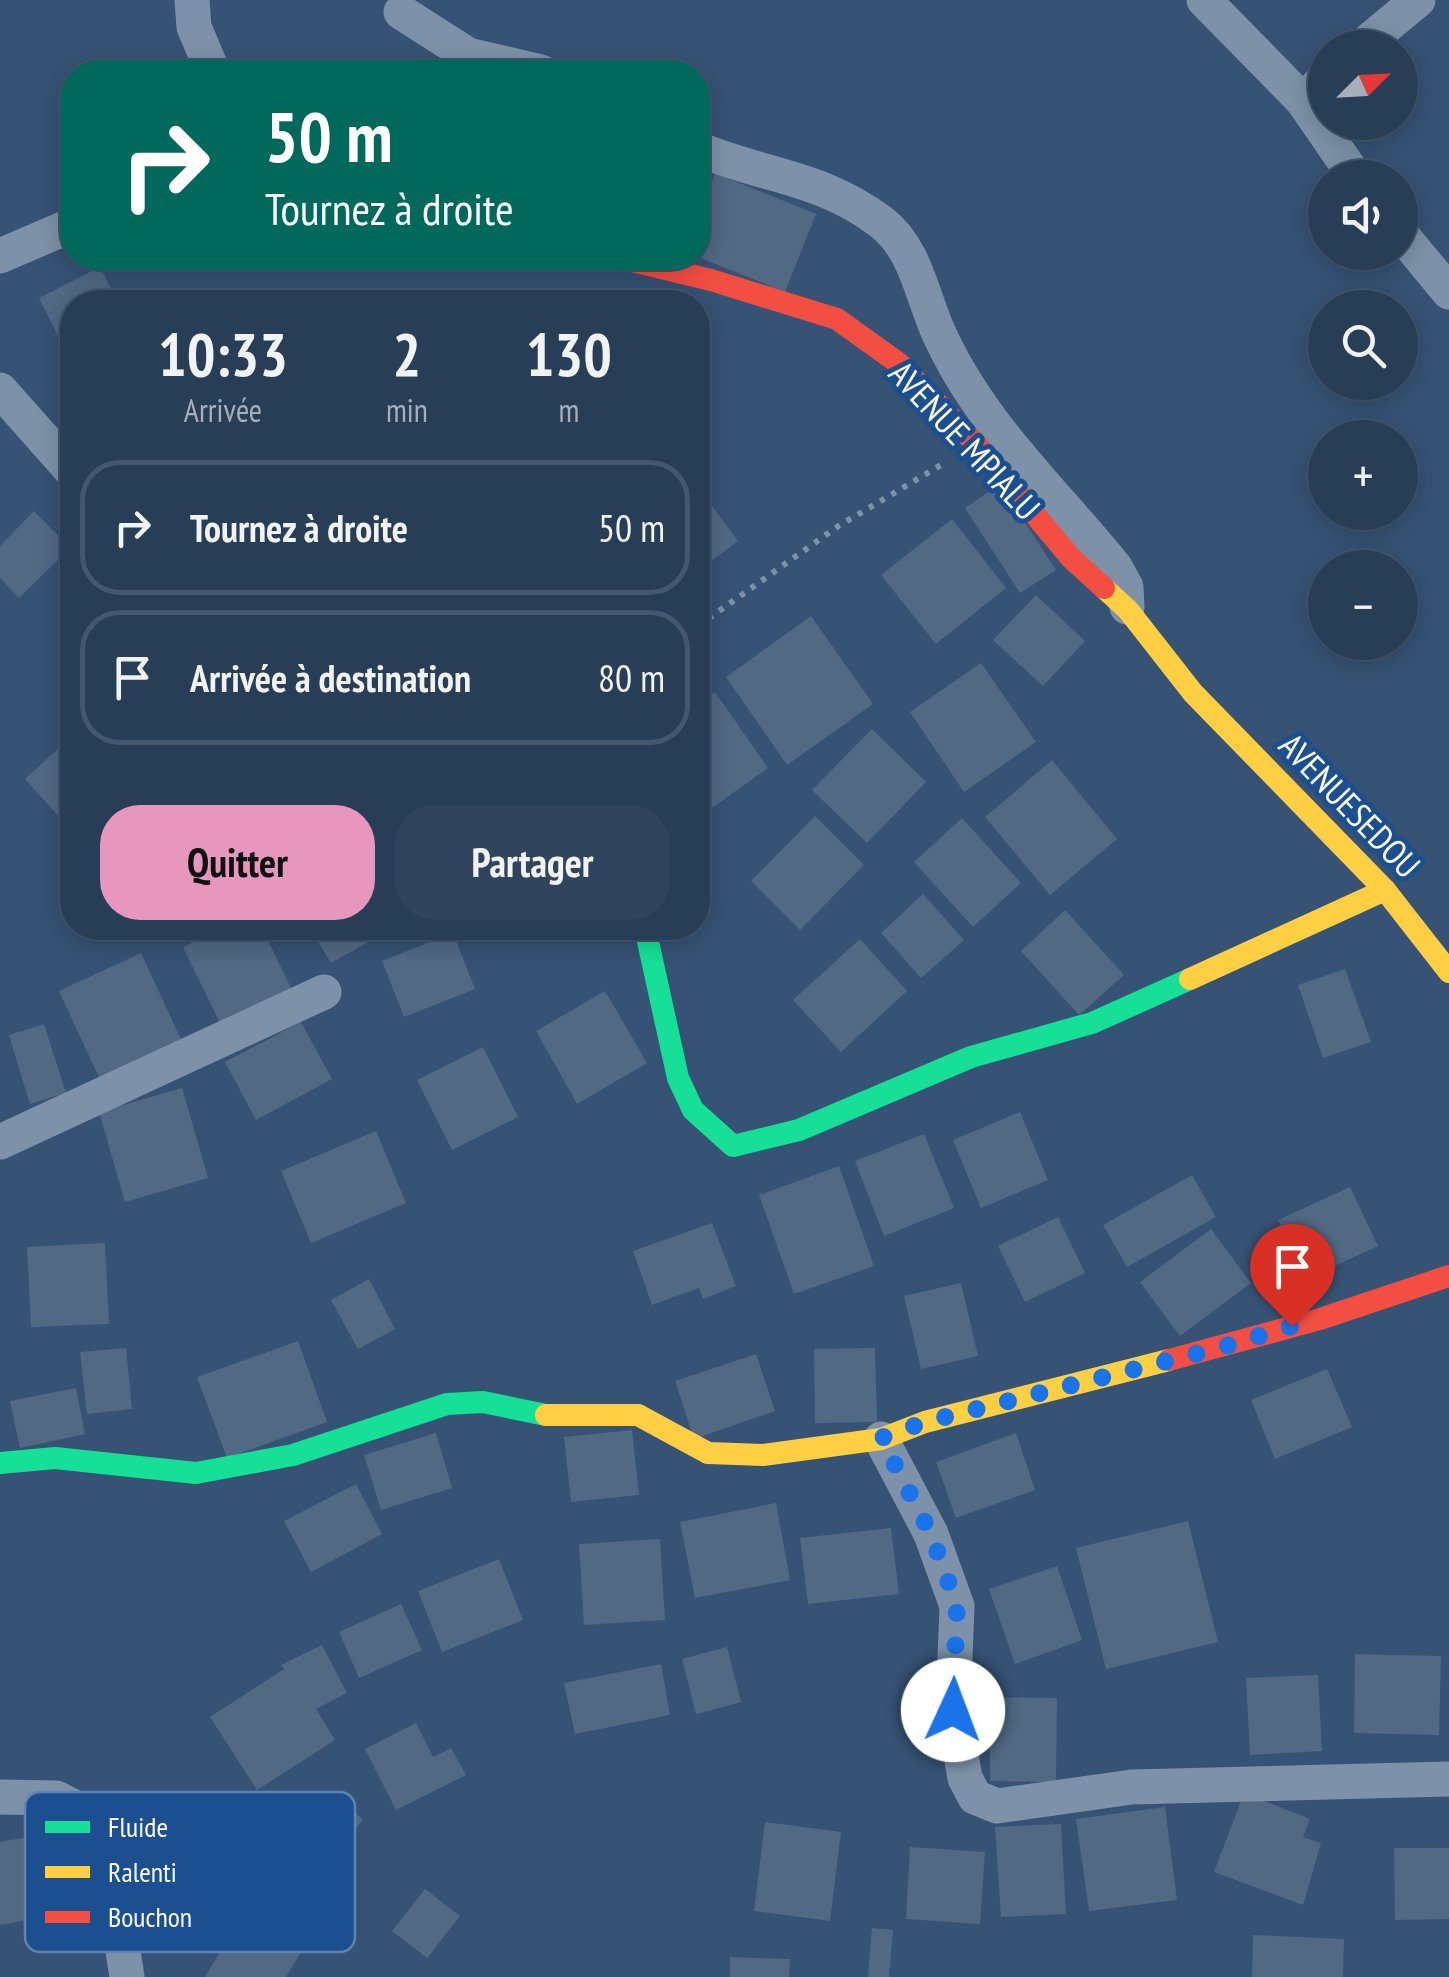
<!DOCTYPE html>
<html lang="fr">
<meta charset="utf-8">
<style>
:root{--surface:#283e57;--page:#30455d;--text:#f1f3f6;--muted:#a5aeba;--line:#44576d;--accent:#e797bd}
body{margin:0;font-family:"PT Sans Narrow",sans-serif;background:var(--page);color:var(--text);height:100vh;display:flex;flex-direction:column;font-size:38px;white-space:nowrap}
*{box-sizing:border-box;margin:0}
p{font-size:32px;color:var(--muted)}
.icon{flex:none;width:55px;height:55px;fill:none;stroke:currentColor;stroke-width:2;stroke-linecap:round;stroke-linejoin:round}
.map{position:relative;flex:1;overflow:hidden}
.side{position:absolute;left:60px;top:290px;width:650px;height:650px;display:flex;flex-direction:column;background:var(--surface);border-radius:40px;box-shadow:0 5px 25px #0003,0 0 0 2px var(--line)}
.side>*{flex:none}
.hud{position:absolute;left:60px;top:60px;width:650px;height:210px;border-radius:40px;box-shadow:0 5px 25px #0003,0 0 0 2px var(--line);background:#00695c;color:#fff;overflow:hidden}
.needle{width:65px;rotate:66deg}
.buttons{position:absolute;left:1308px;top:30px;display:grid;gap:20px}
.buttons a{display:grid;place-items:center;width:110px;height:110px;border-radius:50%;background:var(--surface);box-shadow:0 5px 25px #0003,0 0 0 2px var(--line);font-size:50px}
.pin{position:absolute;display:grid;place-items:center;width:85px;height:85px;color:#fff;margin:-102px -42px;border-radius:50% 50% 50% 0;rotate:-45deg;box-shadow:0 0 10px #0007}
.pin .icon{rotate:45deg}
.me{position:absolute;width:110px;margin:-55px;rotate:2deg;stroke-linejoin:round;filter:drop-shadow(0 0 8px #0008)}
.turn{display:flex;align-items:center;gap:35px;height:210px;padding:0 40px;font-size:45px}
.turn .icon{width:130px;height:130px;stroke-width:2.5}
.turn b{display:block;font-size:70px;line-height:85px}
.eta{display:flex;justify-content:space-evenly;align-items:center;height:170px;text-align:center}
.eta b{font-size:60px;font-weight:600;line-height:70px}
.action{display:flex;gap:20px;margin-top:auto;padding:20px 40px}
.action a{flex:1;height:115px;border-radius:40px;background:var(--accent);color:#111;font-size:40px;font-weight:600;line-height:115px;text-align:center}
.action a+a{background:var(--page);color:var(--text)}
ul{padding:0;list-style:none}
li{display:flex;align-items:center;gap:30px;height:135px;margin:0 20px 15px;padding:0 20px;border:5px solid var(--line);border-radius:40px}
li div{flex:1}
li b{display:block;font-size:38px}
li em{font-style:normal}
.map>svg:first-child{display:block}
.building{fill:#526984}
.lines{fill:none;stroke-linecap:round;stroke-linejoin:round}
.path{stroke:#7d92a8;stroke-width:6;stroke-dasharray:5 8;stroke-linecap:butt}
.street{stroke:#7d92a8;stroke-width:35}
.fast{stroke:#16e098;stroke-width:22}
.slow{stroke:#ffcf43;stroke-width:22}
.jam{stroke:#f24e42;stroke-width:22}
.route{stroke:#1a73e8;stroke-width:18;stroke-dasharray:0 32.4}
.labels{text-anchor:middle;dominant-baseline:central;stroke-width:10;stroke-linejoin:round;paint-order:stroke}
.street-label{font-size:35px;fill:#fff;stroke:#1b4f8f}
.key{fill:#1b4f8f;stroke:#5f84b1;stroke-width:2.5}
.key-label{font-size:28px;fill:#fff}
</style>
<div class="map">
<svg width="1449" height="1977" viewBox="0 0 1449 1977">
<rect width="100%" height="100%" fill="#365274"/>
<!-- building -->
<g class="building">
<polygon points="715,173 816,214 785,292 698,257 698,218"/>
<polygon points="100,267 118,302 72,302 72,364 39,298"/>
<polygon points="1000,484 1056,570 1020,593 965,508"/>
<polygon points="698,487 738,541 698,571"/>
<polygon points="34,511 70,548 19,598 0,578 0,546"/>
<polygon points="952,519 1006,588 936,644 881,575"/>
<polygon points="1036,595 1085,641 1043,686 993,640"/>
<polygon points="811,616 873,704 787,765 726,677"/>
<polygon points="981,663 1036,742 964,792 910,712"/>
<polygon points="715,692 768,768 709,810 698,794 698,705"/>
<polygon points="872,729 926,782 867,843 812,790"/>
<polygon points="72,736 72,811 62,820 25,779"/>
<polygon points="1052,760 1117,839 1050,895 985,817"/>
<polygon points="815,816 864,865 800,930 751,881"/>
<polygon points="962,818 1021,883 973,927 914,862"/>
<polygon points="923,894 964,940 921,978 881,933"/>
<polygon points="1065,910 1124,975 1079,1015 1021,951"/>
<polygon points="222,928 262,928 292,990 221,1025 183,947"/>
<polygon points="310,928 393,928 331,963"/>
<polygon points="453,933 475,989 404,1017 382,961"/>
<polygon points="860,939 907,991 841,1052 793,1000"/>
<polygon points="141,953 184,1046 102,1084 59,991"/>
<polygon points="1345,969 1371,1042 1323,1058 1298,985"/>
<polygon points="605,991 647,1063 577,1104 536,1031"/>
<polygon points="301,1022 332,1079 256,1120 225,1062"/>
<polygon points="44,1024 66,1093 30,1104 9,1035"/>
<polygon points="483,1047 518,1117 452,1150 417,1080"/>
<polygon points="182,1088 208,1178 125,1202 99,1112"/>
<polygon points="1020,1112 1048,1180 981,1208 953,1140"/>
<polygon points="376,1131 406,1203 311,1243 281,1171"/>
<polygon points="924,1134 954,1208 884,1236 855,1161"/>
<polygon points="839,1166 874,1266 794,1294 759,1195"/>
<polygon points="1192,1175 1216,1217 1127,1267 1103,1225"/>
<polygon points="1350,1187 1378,1246 1306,1279 1278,1220"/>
<polygon points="1058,1217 1085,1273 1025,1302 998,1246"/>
<polygon points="712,1223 736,1286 703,1299 699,1288 652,1305 633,1251"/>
<polygon points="1211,1229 1251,1283 1180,1336 1140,1282"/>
<polygon points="105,1243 109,1324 31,1327 27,1247"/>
<polygon points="369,1279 395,1329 358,1349 331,1300"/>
<polygon points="961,1283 978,1356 921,1369 904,1296"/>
<polygon points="298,1341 327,1422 227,1458 197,1377"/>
<polygon points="126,1348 132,1409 87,1414 80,1352"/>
<polygon points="875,1348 877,1422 815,1423 814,1349"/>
<polygon points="756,1354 775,1411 694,1439 675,1381"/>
<polygon points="1327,1369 1352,1427 1275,1459 1251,1400"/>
<polygon points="76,1388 85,1434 20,1448 10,1401"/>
<polygon points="632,1430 639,1495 571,1502 564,1437"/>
<polygon points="436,1433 452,1488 381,1510 364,1455"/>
<polygon points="1016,1433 1035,1490 956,1518 936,1462"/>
<polygon points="356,1484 382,1534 311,1572 284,1521"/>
<polygon points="776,1503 790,1580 695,1598 680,1522"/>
<polygon points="1188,1521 1218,1642 1106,1669 1076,1548"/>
<polygon points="891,1528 899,1594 808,1604 800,1538"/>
<polygon points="660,1539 665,1620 584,1625 579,1544"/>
<polygon points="499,1559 523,1620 442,1652 418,1591"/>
<polygon points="1057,1566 1082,1640 1015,1664 989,1589"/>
<polygon points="401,1604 422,1650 359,1678 339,1632"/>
<polygon points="322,1645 347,1693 316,1709 335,1740 257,1790 210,1717 284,1669 281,1665"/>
<polygon points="727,1647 741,1702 696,1714 682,1659"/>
<polygon points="1355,1654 1441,1656 1439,1735 1354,1733"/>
<polygon points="661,1664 670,1715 575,1734 564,1683"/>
<polygon points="1318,1675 1322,1751 1250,1755 1246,1678"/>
<polygon points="990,1697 1057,1698 1056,1782 990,1781"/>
<polygon points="416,1723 433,1757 451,1748 466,1775 396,1810 365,1749"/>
<polygon points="325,1792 363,1819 319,1882 280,1855"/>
<polygon points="1244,1793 1310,1819 1303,1837 1321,1843 1303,1905 1214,1872"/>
<polygon points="1165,1807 1177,1900 1089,1911 1076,1819"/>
<polygon points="765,1822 841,1832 830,1921 754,1911"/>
<polygon points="1061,1824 1066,1914 1001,1917 995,1827"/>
<polygon points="61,1831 76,1911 0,1925 0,1842"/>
<polygon points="910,1847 985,1852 980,1924 906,1919"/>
<polygon points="1394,1848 1449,1848 1449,1919 1395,1920"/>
<polygon points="425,1889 460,1916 427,1958 392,1931"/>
<polygon points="241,1916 301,1952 286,1977 205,1977"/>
<polygon points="872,1928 893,1930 889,1977 868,1977"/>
<polygon points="1253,1935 1344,1939 1343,1977 1252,1977"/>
<polygon points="730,1957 790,1959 789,1977 730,1977"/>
</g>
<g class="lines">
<!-- path -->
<polyline class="path" points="698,626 837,527 941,465"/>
<!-- street -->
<g class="street">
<polyline points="192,0 194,27 213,72"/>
<polyline points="1204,0 1303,101"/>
<polyline points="401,12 468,55 541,72"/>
<polyline points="1360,48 1418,0"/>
<polyline points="1325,78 1303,101 1356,178"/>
<path d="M698,149C763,176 822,177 881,222C915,248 921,292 937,329C978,423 1052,489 1115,567L1126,587L1127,607"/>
<polyline points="1400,233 1449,292"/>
<polyline points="0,256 72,225"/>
<polyline points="0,390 72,471"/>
<polyline points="0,1142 324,992"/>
<polyline points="881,1439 931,1534 957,1606 953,1709 965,1778 975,1797 997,1806 1132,1787 1449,1779"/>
<polyline points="0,1797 56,1798 70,1805 101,1869 118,1919 127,1977"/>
</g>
<!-- fast -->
<g class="fast">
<polyline points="645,928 678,1078 693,1110 733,1146 799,1130 971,1057 1092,1023 1190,979"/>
<polyline points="0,1463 55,1458 196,1473 293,1455 447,1404 483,1402 546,1415"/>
</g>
<!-- slow -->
<g class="slow">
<polyline points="1104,588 1128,610 1193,693 1385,890 1449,972"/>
<polyline points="1190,979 1385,890"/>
<polyline points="546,1415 638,1415 708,1453 763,1455 881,1439 925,1422 1169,1360"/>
</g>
<!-- jam -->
<g class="jam">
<polyline points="620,258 711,280 837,319 901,365 976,444 1071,558 1104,588"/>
<polyline points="1169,1360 1320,1319 1449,1276"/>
</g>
</g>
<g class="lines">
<!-- route -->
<polyline class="route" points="953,1710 957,1606 931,1534 881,1438 925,1422 1219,1348 1292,1326"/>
</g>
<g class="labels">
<!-- street labels -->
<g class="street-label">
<text transform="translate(965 440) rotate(47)">AVENUE MPIALU</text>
<text transform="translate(1350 805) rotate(46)">AVENUESEDOU</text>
</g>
</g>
<!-- legend -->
<rect x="25" y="1792" width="330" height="160" rx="15" class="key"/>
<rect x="45" y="1821" width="45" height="12" fill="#16e098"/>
<rect x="45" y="1866" width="45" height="12" fill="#ffcf43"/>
<rect x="45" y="1911" width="45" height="12" fill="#f24e42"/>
<g class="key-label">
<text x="108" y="1837">Fluide</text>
<text x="108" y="1882">Ralenti</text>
<text x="108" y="1927">Bouchon</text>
</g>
</svg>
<div class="buttons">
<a><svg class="needle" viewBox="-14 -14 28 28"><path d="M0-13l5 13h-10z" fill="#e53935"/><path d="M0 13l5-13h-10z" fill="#a5aeba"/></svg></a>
<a><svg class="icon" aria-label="sound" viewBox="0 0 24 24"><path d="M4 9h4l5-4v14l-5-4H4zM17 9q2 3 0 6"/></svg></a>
<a><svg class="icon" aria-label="search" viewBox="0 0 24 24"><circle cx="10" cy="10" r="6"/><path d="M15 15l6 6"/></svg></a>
<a>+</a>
<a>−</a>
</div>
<div class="pin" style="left:1292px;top:1326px;background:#d93025"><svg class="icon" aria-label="arrive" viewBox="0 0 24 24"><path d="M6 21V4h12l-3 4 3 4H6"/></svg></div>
<svg class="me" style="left:953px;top:1710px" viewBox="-20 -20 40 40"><circle r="19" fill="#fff"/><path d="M0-13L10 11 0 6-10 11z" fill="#1a73e8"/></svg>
<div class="hud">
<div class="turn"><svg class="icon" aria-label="right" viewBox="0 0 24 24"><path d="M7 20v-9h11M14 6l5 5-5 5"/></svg><div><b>50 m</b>Tournez à droite</div></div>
</div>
<section class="side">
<div class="eta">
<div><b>10:33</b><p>Arrivée</p></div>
<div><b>2</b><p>min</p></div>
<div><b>130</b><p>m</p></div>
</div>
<ul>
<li><svg class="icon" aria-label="right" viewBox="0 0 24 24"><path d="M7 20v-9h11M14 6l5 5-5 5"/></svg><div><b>Tournez à droite</b></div><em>50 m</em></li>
<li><svg class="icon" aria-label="arrive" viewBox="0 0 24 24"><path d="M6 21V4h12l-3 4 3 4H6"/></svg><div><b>Arrivée à destination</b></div><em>80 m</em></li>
</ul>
<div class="action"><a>Quitter</a><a>Partager</a></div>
</section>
</div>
